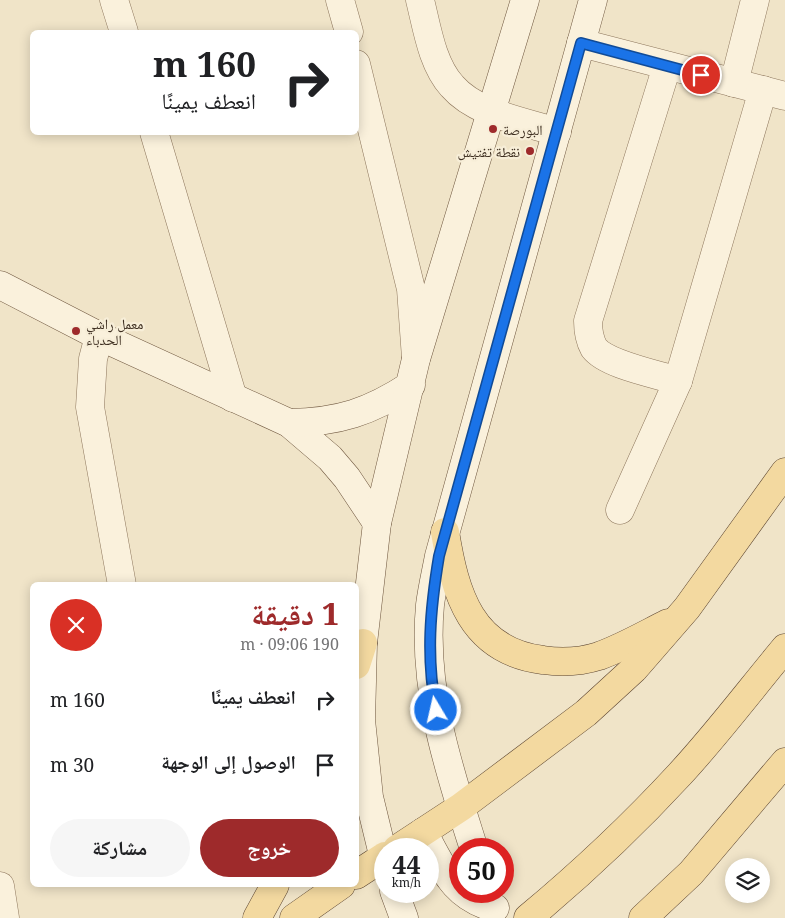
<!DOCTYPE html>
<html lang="ar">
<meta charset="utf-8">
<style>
:root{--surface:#fff;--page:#f6f6f6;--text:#202124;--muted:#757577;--accent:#9e2a2b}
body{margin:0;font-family:"Noto Serif","Noto Naskh Arabic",serif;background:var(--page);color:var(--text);direction:rtl;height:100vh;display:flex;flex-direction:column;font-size:19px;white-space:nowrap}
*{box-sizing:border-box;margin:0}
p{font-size:16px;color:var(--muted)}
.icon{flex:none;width:28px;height:28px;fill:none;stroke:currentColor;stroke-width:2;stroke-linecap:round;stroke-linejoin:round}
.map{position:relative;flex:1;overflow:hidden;direction:ltr}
.side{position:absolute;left:30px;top:582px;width:329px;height:305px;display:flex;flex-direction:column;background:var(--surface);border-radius:8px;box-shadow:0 2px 12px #0003;direction:rtl}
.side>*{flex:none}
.banner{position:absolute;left:30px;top:30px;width:329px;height:105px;border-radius:8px;box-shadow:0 2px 12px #0003;direction:rtl;background:#fff;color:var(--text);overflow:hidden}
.controls{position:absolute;left:725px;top:858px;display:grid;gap:10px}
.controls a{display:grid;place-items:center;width:45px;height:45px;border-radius:50%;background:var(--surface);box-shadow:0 2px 12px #0003;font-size:25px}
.speed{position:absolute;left:374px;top:838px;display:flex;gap:10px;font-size:25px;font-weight:700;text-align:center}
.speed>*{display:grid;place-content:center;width:65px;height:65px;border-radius:50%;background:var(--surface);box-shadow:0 2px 12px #0003;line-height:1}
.speed small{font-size:12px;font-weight:400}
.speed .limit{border:8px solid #d22;background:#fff;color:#111}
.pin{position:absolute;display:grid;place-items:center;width:42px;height:42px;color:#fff;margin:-21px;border:2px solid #fff;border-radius:50%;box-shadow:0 1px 5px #0007}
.me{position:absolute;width:55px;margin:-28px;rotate:351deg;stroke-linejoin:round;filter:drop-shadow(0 0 4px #0008)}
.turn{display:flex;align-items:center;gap:18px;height:105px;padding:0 20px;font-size:22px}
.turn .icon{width:65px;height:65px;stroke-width:2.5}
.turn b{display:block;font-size:35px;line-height:42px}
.round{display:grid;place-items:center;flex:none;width:52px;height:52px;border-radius:26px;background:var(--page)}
.overview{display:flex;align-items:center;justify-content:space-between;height:85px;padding:0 20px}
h1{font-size:30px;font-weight:800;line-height:38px;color:var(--accent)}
.button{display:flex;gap:10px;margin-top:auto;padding:10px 20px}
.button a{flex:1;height:58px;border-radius:30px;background:var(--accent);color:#fff;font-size:20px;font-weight:800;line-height:58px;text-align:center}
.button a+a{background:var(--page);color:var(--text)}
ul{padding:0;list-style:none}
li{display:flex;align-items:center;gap:15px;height:65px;padding:0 20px}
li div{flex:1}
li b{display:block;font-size:19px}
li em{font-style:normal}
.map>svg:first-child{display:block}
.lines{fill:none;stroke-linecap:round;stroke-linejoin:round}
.minor-casing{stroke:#8d765c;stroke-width:29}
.tertiary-casing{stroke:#8d765c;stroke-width:29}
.secondary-casing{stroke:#6f573f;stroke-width:29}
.primary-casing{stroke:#5b4430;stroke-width:29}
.minor{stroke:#faf1dc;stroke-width:28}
.tertiary{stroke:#faf1dc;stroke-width:28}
.secondary{stroke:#faf1dc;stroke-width:28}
.primary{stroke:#f3d9a0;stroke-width:28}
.route-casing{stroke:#114b97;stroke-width:12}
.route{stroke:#1a73e8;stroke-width:9}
.poi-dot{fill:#9e2a2b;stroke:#f7eed8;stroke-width:2}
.labels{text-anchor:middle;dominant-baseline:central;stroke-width:4.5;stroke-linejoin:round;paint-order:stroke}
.poi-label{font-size:14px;fill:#3d2e20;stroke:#f7eed8;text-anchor:start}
</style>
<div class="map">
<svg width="785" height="918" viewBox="0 0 785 918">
<rect width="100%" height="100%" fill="#f0e4c8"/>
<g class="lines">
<defs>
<g id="minor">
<polyline points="114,0 124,32"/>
<polyline points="581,43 785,96"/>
<path d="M667,66L588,321C588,331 589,339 594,348C607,365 657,374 678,381"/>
<polyline points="734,83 755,0"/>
<polyline points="154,132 233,398"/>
<polyline points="99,336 93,359 90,407 122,585"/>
<polyline points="620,510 678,381 763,90"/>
<polyline points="0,886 5,918"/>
</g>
<g id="tertiary">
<polyline points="340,0 349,32"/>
<path d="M420,0C427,28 432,64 452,86C476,114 523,121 557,132"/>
<polyline points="356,64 411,289 416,358"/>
</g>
<g id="secondary">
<polyline points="0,285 99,336 289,423 330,458 347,478 377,523"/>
<path d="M289,423C339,422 370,412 411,385"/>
<path d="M423,832C443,867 452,897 495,908"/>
<path d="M474,849C449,770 422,690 430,605C432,589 436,572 439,556L593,0"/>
<polyline points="385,863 369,797 361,720 363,643 377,523 416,359 525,0"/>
<polyline points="394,891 404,918"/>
</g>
<g id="primary">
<path d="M445,532C455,594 471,651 543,660C562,663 580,662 599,656C624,647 646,634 668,623"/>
<polyline points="356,665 363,643"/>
<polyline points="397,849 461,807 586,713 634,669 687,608 785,472"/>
<polyline points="356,875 385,856"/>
<polyline points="257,918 275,885"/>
<polyline points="294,918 341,885"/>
<path d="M528,918C582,873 633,825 680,774C717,734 750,690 785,648"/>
<polyline points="643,918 691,873 785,762"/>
</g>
</defs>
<!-- minor casing -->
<use href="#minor" class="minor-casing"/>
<!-- tertiary casing -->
<use href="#tertiary" class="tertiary-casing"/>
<!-- secondary casing -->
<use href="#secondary" class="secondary-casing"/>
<!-- primary casing -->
<use href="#primary" class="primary-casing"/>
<!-- minor -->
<use href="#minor" class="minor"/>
<!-- tertiary -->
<use href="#tertiary" class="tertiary"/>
<!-- secondary -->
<use href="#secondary" class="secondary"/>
<!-- primary -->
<use href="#primary" class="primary"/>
</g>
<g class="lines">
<defs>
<path id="route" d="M436,710C426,656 430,610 439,556L581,43L701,75"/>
</defs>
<!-- route casing -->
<use href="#route" class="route-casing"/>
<!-- route -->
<use href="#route" class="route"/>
</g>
<!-- markers -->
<g class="poi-dot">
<circle cx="493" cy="129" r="5"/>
<circle cx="530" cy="151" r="5"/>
<circle cx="76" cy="331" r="5"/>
</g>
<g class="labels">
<!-- poi labels -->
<g class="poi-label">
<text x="503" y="129">البورصة</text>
<text x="520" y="151" text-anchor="end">نقطة تفتيش</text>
<text x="86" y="323">معمل راشي<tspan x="86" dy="16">الحدباء</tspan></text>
</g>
</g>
</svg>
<div class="controls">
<a><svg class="icon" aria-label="layers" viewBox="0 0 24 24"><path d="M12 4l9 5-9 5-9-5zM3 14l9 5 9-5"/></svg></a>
</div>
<div class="speed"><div>44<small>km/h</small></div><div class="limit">50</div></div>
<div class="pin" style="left:701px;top:75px;background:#d93025"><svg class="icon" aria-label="arrive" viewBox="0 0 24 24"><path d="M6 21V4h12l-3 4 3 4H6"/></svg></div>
<svg class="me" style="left:436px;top:710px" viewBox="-20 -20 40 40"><circle r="17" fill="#1a73e8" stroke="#fff" stroke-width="3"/><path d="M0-11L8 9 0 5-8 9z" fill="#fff"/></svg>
<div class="banner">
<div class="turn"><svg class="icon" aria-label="right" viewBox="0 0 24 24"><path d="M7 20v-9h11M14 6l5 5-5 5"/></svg><div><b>160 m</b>انعطف يمينًا</div></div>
</div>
<section class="side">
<div class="overview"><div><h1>1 دقيقة</h1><p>190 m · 09:06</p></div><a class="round" style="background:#d93025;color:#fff"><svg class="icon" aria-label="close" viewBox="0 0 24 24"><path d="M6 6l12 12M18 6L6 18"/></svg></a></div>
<ul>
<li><svg class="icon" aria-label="right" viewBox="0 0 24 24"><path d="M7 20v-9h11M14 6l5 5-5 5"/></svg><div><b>انعطف يمينًا</b></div><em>160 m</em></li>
<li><svg class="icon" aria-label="arrive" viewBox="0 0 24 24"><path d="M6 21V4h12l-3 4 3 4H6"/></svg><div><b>الوصول إلى الوجهة</b></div><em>30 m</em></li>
</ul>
<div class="button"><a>خروج</a><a>مشاركة</a></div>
</section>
</div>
